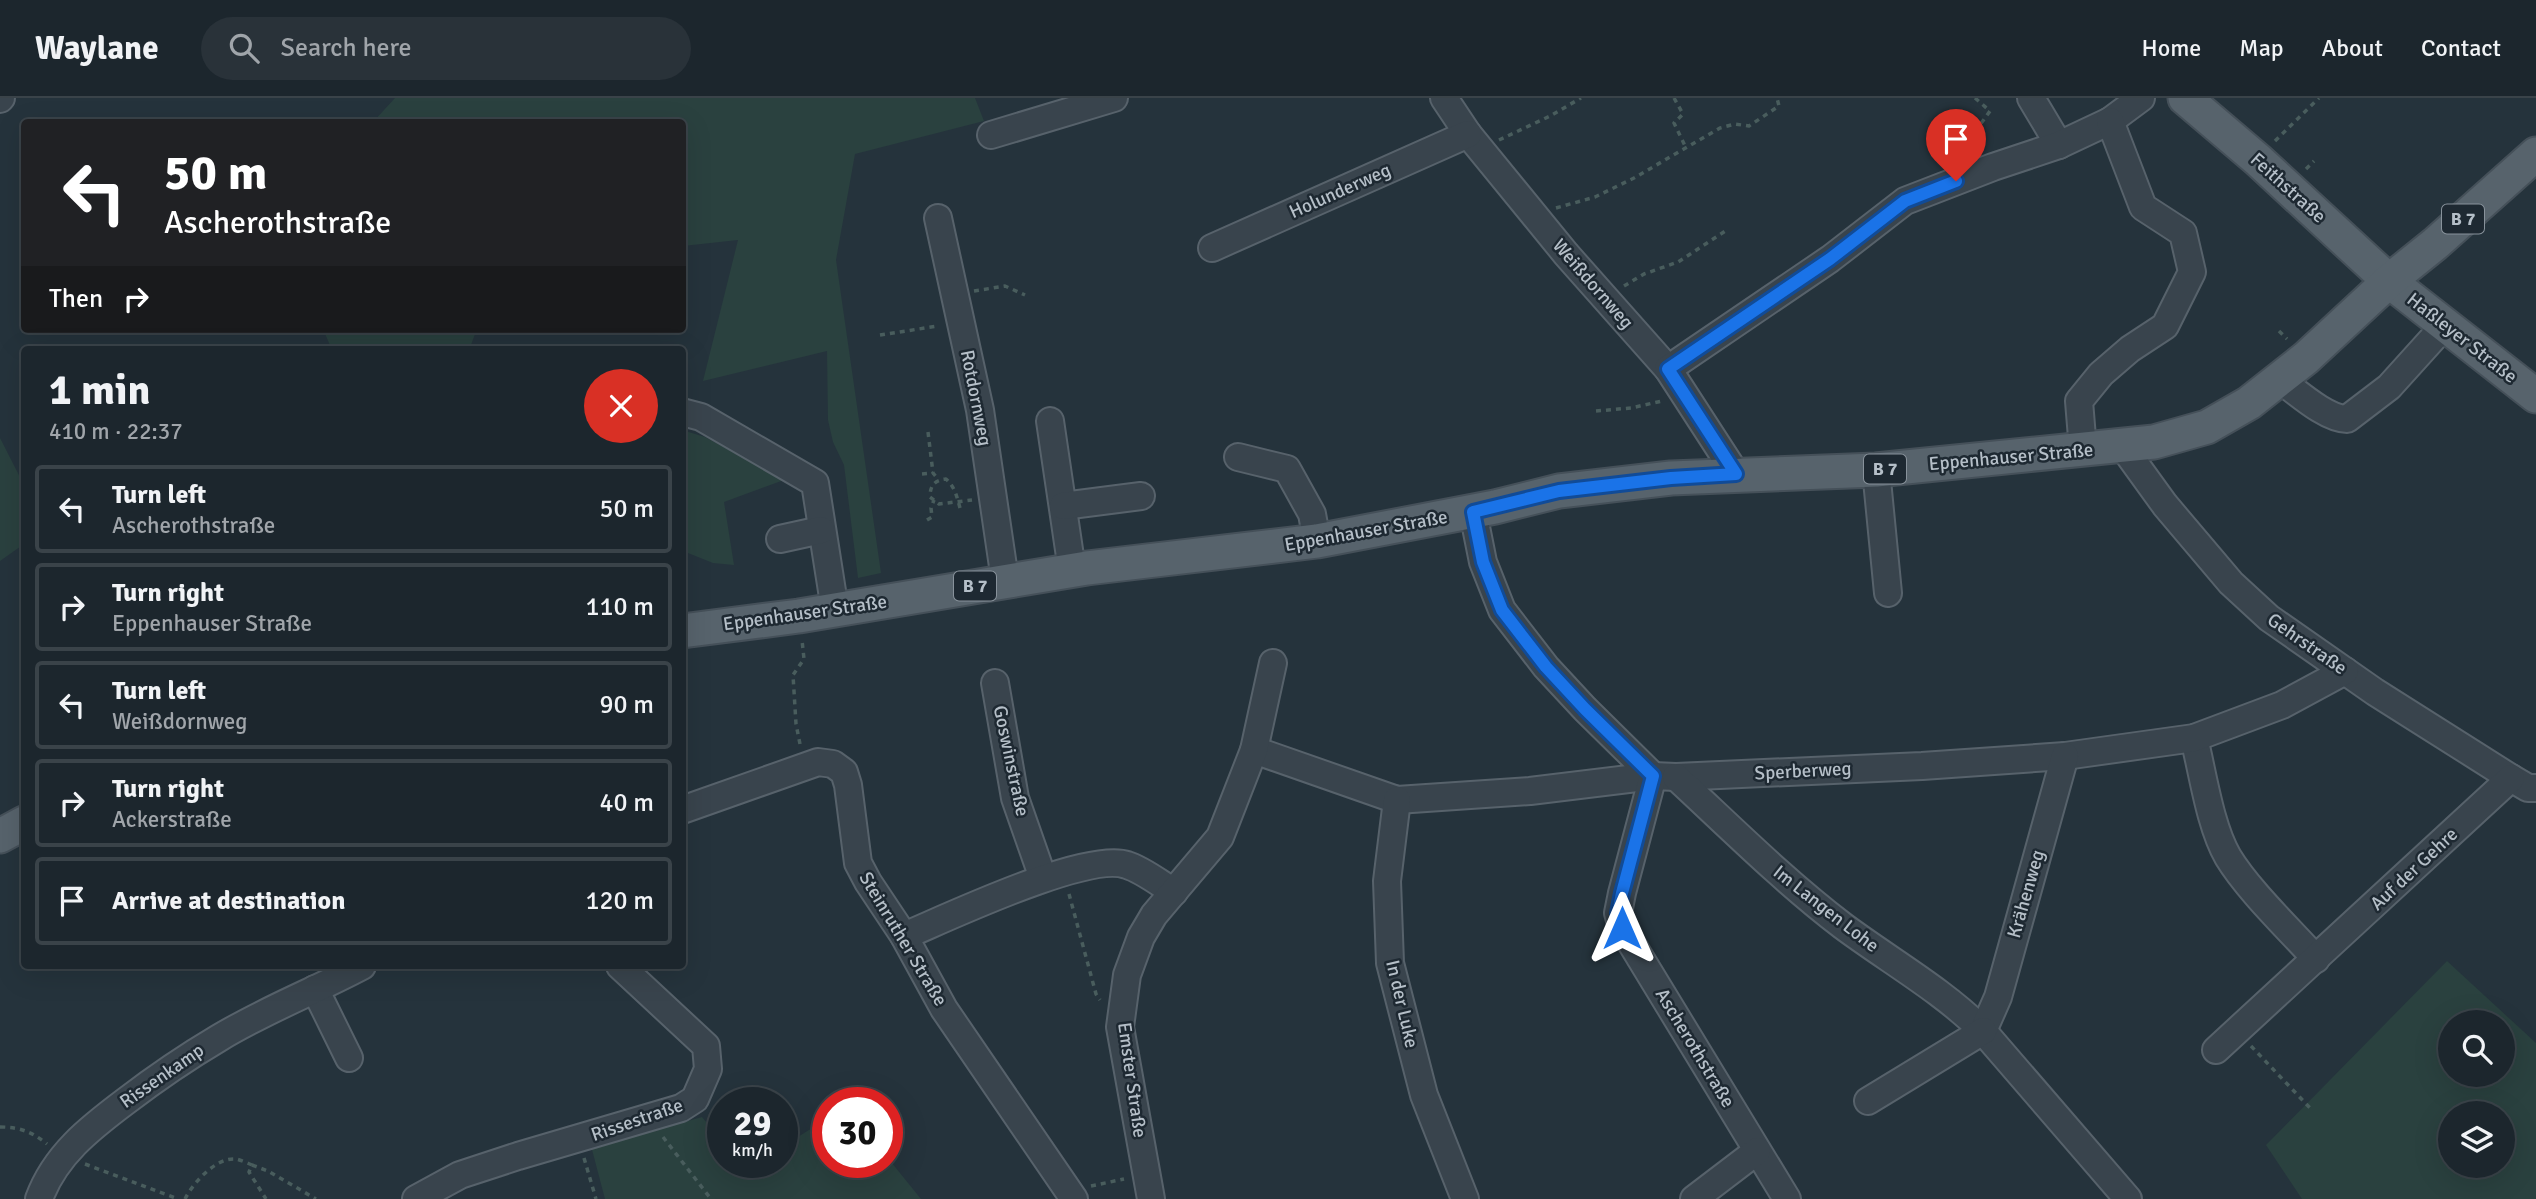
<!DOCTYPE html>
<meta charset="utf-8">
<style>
:root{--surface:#1c262d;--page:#293239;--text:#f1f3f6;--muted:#a0a5aa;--line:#3a4349}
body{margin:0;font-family:Signika,sans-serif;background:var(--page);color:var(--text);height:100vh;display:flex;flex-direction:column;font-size:26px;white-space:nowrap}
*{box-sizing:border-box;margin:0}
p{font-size:23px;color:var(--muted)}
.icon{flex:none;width:38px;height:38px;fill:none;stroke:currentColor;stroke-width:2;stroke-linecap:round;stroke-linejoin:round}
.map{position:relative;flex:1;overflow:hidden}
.drawer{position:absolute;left:21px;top:248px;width:665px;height:623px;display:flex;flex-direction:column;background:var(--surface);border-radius:7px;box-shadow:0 7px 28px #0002,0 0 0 2px var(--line)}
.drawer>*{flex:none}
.top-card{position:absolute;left:21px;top:21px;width:665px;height:214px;border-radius:7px;box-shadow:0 7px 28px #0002,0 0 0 2px var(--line);background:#202124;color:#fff;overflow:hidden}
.tools{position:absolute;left:2438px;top:912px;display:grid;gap:14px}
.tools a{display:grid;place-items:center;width:77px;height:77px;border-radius:50%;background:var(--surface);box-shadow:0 7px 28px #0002,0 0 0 2px var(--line);font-size:35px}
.speed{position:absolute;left:707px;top:989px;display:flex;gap:14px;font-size:35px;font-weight:700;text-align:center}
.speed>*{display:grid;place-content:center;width:91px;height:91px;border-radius:50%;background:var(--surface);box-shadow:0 7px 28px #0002,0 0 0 2px var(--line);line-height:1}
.speed small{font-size:18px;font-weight:400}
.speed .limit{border:10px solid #d22;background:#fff;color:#111}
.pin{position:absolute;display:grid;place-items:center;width:60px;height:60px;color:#fff;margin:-72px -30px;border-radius:50% 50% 50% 0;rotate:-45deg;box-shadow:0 0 7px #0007}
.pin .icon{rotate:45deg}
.me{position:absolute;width:77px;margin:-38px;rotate:0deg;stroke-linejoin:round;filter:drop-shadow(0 0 5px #0008)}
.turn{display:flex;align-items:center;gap:24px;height:147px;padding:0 28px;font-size:32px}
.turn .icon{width:91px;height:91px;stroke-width:2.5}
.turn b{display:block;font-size:49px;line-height:60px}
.then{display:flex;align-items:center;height:66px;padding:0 28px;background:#0003;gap:14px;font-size:26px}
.round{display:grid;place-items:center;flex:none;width:74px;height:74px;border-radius:37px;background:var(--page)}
.overview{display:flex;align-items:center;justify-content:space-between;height:119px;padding:0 28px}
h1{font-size:42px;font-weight:700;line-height:52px}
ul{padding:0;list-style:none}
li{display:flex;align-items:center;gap:21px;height:88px;margin:0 14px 10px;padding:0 14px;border:4px solid var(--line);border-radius:7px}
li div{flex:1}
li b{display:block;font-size:26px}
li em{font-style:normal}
header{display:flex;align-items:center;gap:42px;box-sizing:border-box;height:98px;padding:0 35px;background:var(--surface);border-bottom:2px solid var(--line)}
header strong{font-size:33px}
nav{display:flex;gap:38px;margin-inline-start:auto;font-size:24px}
.search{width:490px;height:63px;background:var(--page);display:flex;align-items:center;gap:18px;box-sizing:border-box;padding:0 24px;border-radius:38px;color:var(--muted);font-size:26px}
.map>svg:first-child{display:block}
.green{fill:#2a413f;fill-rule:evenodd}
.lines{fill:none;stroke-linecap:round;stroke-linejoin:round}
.minor-casing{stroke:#57626b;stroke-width:30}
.major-casing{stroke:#455059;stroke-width:37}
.path{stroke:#495d5d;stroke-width:3.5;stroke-dasharray:5 5;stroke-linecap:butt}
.minor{stroke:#39444d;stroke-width:26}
.major{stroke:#57636c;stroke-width:33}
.route-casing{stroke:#114b97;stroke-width:18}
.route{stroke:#1a73e8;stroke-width:12}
.labels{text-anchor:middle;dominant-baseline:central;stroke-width:5;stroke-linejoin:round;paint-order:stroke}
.shield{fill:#1e2932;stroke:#88929b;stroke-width:2}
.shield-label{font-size:18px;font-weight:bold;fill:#b5bfc8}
.street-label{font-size:19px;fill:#b5bfc8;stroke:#1e2932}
</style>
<header>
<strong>Waylane</strong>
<div class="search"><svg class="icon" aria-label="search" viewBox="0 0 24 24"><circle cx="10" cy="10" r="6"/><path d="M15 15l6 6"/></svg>Search here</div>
<nav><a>Home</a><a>Map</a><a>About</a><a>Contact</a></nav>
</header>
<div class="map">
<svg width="2536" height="1101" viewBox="0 0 2536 1101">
<rect width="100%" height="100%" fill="#25333c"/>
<!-- green -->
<g class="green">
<polygon points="395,0 975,0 984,23 855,56 836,162 881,475 858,480 844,367 833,344 828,322 827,253 703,283 738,142 683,148 682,24 373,24"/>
<polygon points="323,231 477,231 469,252 332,252"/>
<polygon points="682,332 705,339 784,382 724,404 734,467 713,465 683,453"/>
<polygon points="0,340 24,387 24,446 0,463"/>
<path d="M2447,863L2536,945V1101H2302L2266,1047ZM2502,924V976H2450V924ZM2502,1015V1068H2450V1015Z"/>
<polygon points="702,1019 723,1044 723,1064 739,1064 746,1071 757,1064 782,1064 782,1049 828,1020 828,1064 887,1064 887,1059 921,1101 605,1101 590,1044 656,1032"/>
</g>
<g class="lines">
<defs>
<g id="minor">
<polyline points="1444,0 1468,36 1566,156 1668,271 1736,376"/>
<polyline points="2031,0 2059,47"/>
<polyline points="0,1 1,0"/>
<polyline points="991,37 1114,0"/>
<polyline points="938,120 980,312 1005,482"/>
<polyline points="1212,150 1468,36"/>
<polyline points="1668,271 1830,161 1905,103 1993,69 2059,47 2110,23 2141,0"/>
<path d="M2279,281C2296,293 2326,321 2347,321L2389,289L2445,227"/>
<polyline points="682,314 701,319 815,385 835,512"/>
<polyline points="1050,323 1072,472"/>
<polyline points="2123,349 2165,407 2231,485 2269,520 2375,594 2511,680 2528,690 2536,690"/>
<polyline points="2083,352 2079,303 2101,276 2130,251 2165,228 2192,174 2183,135 2143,109 2110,23"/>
<polyline points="1238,359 1287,371 1312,416 1317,443"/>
<polyline points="1876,372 1888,495"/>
<polyline points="1063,408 1141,398"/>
<polyline points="1473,414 1483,464 1502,512 1546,569 1585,611 1653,678"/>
<polyline points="780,441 821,432"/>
<polyline points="995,585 1015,700 1043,780"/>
<path d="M2194,640C2203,676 2210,728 2228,759C2248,792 2289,831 2316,861"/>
<polyline points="1254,652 1397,702 1530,693 1653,678 1676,679 1922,668 2065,658 2194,640 2282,607 2345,573"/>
<polyline points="1653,678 1622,795 1618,815 1622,830 1787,1101"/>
<path d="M1676,679C1731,730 1784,783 1843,828C1890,863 1942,892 1983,933L2128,1101"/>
<polyline points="1397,702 1387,783 1390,865 1424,997 1465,1101"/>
<polyline points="682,712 818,664 833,666 844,674 848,687 858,765 868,784 904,838 944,911 1074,1101"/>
<path d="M904,838C947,820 1087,753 1127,767C1143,772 1159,785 1174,794"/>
<polyline points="315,891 349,960"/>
<polyline points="1983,933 1998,899 2065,658"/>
<polyline points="2216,952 2511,680"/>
<polyline points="1868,1003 1983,933"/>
<path d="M39,1101C55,1057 90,1030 126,1003C156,980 187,959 219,940C265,912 315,893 362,868"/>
<polyline points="416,1101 460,1077 518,1058 681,1010 695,1001 708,971 706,948 620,868"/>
<polyline points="1151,1101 1120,929 1127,877 1141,839 1154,817 1220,739 1254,652 1273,565"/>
<polyline points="1694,1101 1757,1053"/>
</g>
<g id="major">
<polyline points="2185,0 2258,62 2389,183 2536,298"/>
<polyline points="682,533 799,518 1087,470 1317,443 1495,409 1559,393 1671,380 1876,372 2154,344 2207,329 2249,305 2306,260 2389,183 2435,146 2536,56"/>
<polyline points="0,738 24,725"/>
</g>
</defs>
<!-- minor casing -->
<use href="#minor" class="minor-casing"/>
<!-- major casing -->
<use href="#major" class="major-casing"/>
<!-- path -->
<g class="path">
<polyline points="1674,0 1683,16 1674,25 1686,50"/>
<polyline points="1975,0 1990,13 1977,31 1978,50"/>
<polyline points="1499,42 1550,18 1581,0"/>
<polyline points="2275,43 2319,0"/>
<polyline points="2306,71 2314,63"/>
<polyline points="1556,110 1595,99 1634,80 1720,30 1735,26 1749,28 1779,8 1777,0"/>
<polyline points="1624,188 1644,176 1678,164 1727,132"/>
<polyline points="974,193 1005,188 1025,197"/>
<polyline points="2279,233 2287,241"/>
<polyline points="880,237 938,228"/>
<polyline points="1596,313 1631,310 1662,303"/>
<polyline points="928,334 933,375 938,381"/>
<polyline points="922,376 933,375"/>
<path d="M960,410C957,399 955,389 946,381C935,382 930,387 930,399L939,406L972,402"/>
<polyline points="927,422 932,419 931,410 934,402"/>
<polyline points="800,646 796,626 793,577 804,561 802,542"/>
<polyline points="1069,796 1096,896 1100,902"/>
<polyline points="2251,948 2311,1011"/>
<path d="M0,1029C20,1029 32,1034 47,1046"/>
<polyline points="663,1039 711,1101"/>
<polyline points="584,1060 596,1101"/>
<polyline points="85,1066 178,1101"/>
<polyline points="252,1067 268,1073 316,1101"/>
<polyline points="1091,1088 1124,1081"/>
<path d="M185,1101C193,1085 216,1059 236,1061C241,1062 247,1065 252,1067L249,1074L266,1101"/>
</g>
<!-- minor -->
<use href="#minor" class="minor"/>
<!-- major -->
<use href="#major" class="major"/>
</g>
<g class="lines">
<defs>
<polyline id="route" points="1622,830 1618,815 1622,795 1653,678 1585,611 1546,569 1502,512 1483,464 1473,414 1559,393 1671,380 1736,376 1668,271 1830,161 1905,103 1956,83"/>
</defs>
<!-- route casing -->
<use href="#route" class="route-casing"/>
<!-- route -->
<use href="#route" class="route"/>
</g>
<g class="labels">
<!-- shield labels -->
<g class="shield">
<rect x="2442" y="106.5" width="42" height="29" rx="5"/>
<rect x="1864" y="356.5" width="42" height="29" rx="5"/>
<rect x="954" y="473.5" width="42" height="29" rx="5"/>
</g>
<g class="shield-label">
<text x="2463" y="121">B 7</text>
<text x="1885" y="371">B 7</text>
<text x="975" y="488">B 7</text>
</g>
<!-- street labels -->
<g class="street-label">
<text transform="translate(2288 90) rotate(42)">Feithstraße</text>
<text transform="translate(1340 93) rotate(-24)">Holunderweg</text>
<text transform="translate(1593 186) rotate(49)">Weißdornweg</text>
<text transform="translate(2462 240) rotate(38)">Haßleyer Straße</text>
<text transform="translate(976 300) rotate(79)">Rotdornweg</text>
<text transform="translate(2011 359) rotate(-5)">Eppenhauser Straße</text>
<text transform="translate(1366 433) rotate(-10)">Eppenhauser Straße</text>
<text transform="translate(805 515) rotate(-8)">Eppenhauser Straße</text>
<text transform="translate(2307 546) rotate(35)">Gehrstraße</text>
<text transform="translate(1011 663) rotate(78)">Goswinstraße</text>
<text transform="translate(1803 673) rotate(-3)">Sperberweg</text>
<text transform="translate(2414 771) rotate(-43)">Auf der Gehre</text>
<text transform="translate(2026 796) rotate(-74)">Krähenweg</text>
<text transform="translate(1826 811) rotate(38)">Im Langen Lohe</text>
<text transform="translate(903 841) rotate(59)">Steinruther Straße</text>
<text transform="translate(1402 906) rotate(77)">In der Luke</text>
<text transform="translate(1695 950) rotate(59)">Ascherothstraße</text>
<text transform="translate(162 978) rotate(-35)">Rissenkamp</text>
<text transform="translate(1132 982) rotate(82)">Emster Straße</text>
<text transform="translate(637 1022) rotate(-19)">Rissestraße</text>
</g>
</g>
</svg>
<div class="tools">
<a><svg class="icon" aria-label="search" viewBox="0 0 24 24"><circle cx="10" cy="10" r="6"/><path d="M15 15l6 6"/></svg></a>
<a><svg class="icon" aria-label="layers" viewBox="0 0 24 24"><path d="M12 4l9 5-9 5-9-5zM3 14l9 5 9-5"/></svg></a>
</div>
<div class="speed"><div>29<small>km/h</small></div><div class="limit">30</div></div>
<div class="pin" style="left:1956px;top:83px;background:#d93025"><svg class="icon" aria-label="arrive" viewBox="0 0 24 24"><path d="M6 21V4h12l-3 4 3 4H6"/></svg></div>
<svg class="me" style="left:1622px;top:830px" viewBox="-20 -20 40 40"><path d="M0-17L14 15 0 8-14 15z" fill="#1a73e8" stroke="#fff" stroke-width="4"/></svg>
<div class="top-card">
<div class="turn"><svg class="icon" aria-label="left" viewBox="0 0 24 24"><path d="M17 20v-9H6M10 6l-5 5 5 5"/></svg><div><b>50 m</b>Ascherothstraße</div></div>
<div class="then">Then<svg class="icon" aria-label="right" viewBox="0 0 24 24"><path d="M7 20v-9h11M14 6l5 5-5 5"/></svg></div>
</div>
<section class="drawer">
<div class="overview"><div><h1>1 min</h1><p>410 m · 22:37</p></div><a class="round" style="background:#d93025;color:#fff"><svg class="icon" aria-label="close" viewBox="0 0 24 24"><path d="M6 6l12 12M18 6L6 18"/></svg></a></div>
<ul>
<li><svg class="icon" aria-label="left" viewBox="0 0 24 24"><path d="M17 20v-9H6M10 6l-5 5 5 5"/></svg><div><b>Turn left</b><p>Ascherothstraße</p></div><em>50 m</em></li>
<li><svg class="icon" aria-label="right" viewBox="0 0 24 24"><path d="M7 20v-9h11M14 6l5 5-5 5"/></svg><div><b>Turn right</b><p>Eppenhauser Straße</p></div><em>110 m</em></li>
<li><svg class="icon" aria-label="left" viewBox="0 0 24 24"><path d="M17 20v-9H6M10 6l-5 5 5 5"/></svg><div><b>Turn left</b><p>Weißdornweg</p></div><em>90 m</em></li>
<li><svg class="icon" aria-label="right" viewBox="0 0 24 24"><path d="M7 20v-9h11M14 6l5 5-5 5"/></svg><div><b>Turn right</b><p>Ackerstraße</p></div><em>40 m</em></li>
<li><svg class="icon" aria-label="arrive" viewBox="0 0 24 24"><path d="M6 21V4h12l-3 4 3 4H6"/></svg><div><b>Arrive at destination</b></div><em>120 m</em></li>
</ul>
</section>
</div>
